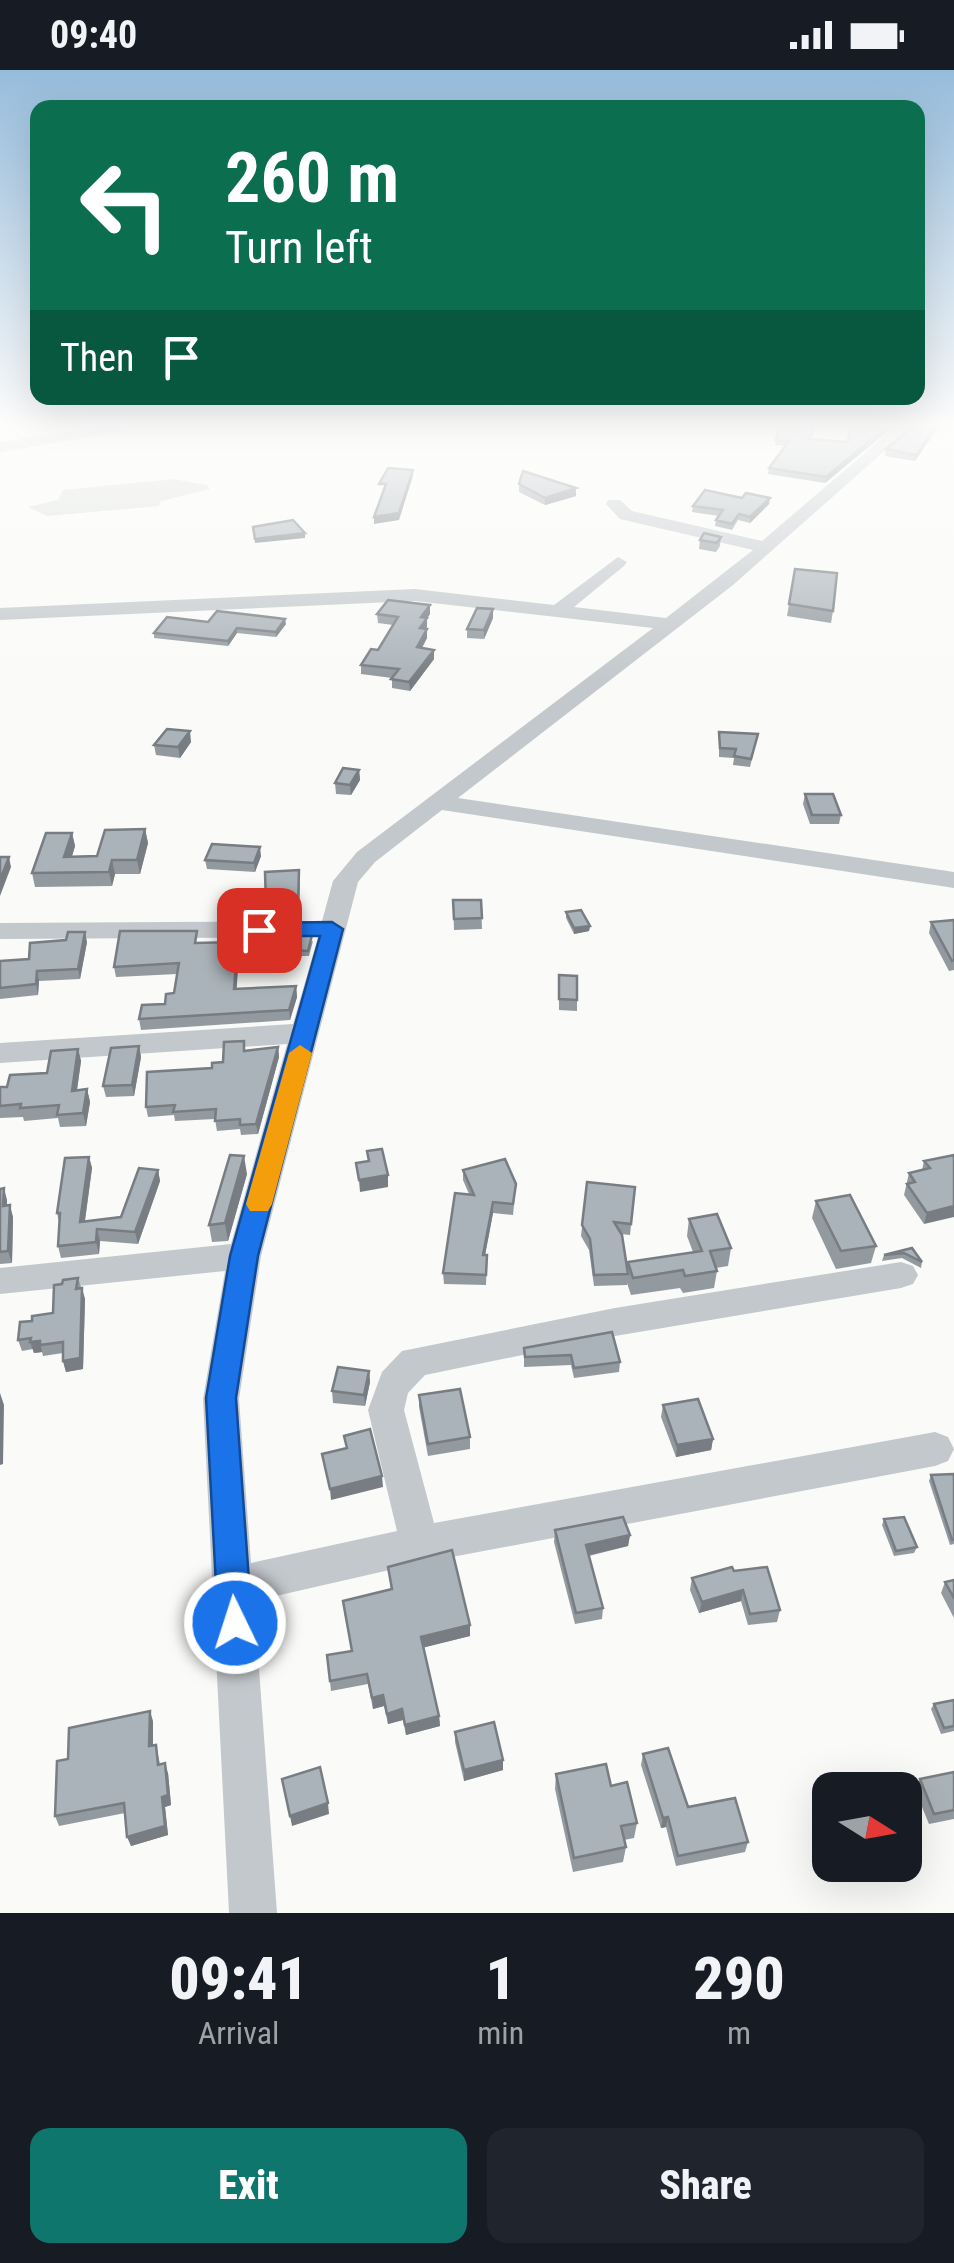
<!DOCTYPE html>
<style>
:root{--surface:#171b24;--page:#20242c;--text:#f1f3f6;--muted:#9ea1a6;--accent:#0f766e}
body{margin:0;font-family:"Roboto Condensed",sans-serif;background:var(--page);color:var(--text);height:100vh;display:flex;flex-direction:column;font-size:38px;white-space:nowrap}
*{box-sizing:border-box;margin:0}
p{font-size:32px;color:var(--muted)}
.icon{flex:none;width:55px;height:55px;fill:none;stroke:currentColor;stroke-width:2;stroke-linecap:round;stroke-linejoin:round}
.map{position:relative;height:1843px;overflow:hidden}
.drawer{display:flex;flex-direction:column;background:var(--surface);flex:1}
.drawer>*{flex:none}
.hud{position:absolute;left:30px;top:30px;width:895px;height:305px;border-radius:20px;box-shadow:0 10px 40px #0002;background:#0b6e4f;color:#fff;overflow:hidden}
.needle{width:65px;rotate:101deg}
.fabs{position:absolute;left:812px;top:1702px;display:grid;gap:20px}
.fabs a{display:grid;place-items:center;width:110px;height:110px;border-radius:20px;background:var(--surface);box-shadow:0 10px 40px #0002;font-size:50px}
.pin{position:absolute;display:grid;place-items:center;width:85px;height:85px;color:#fff;margin:-42px;border-radius:20px;box-shadow:0 5px 15px #0006}
.me{position:absolute;width:110px;margin:-55px;rotate:356deg;stroke-linejoin:round;filter:drop-shadow(0 0 8px #0008)}
.turn{display:flex;align-items:center;gap:35px;height:210px;padding:0 30px;font-size:45px}
.turn .icon{width:130px;height:130px;stroke-width:2.5}
.turn b{display:block;font-size:70px;line-height:85px}
.then{display:flex;align-items:center;height:95px;padding:0 30px;background:#0003;gap:20px;font-size:38px}
.eta{display:flex;justify-content:space-evenly;align-items:center;height:170px;text-align:center}
.eta b{font-size:60px;font-weight:800;line-height:70px}
.button{display:flex;gap:20px;margin-top:auto;padding:20px 30px}
.button a{flex:1;height:115px;border-radius:20px;background:var(--accent);color:#fff;font-size:40px;font-weight:800;line-height:115px;text-align:center}
.button a+a{background:var(--page);color:var(--text)}
.status{display:flex;justify-content:space-between;align-items:center;height:70px;padding:0 50px;background:var(--surface);direction:ltr}
.status svg{height:28px;fill:currentColor}
.map>svg:first-child{display:block}
.green{fill:#dadfd7}
.lines{fill:none;stroke-linecap:round;stroke-linejoin:round}
.minor{fill:#c3c8cc;fill-rule:evenodd}
.wall{fill:#929a9f}
.shaded-wall{fill:#777d82}
.building{fill:#aab3b9;stroke:#777d82;stroke-width:2.5}
.route{fill:#1a73e8;stroke:#114b97;stroke-width:2.5}
.slow{fill:#f59e0b}
</style>
<div class="status"><b>09:40</b><svg viewBox="0 0 49 12"><path d="M0 12V9h3v3zM5 12V6h3v6zM10 12V3h3v9zM15 12V0h3v12zM26 1h20v11H26zM47 4h2v5h-2z"/></svg></div>
<div class="map">
<svg width="954" height="1843" viewBox="0 0 954 1843">
<rect width="100%" height="100%" fill="#fafaf8"/>
<!-- green -->
<polygon class="green" points="173,409 207,415 210,419 161,431 159,436 47,446 28,437 58,430 63,420"/>
<g class="lines">
<!-- minor -->
<g class="minor">
<polygon points="117,354 151,354 144,358 0,382 0,372"/>
<polygon points="899,354 915,354 733,515 458,728 954,802 954,818 442,740 375,792 358,812 261,1186 239,1329 251,1493 397,1461 368,1340 382,1302 402,1281 615,1238 901,1192 913,1196 918,1205 913,1214 901,1218 615,1266 425,1305 408,1323 404,1340 434,1453 935,1362 948,1367 954,1379 948,1391 935,1396 420,1493 254,1531 277,1843 229,1843 203,1329 225,1201 0,1224 0,1198 231,1174 287,974 0,993 0,973 293,954 318,867 0,869 0,853 322,851 333,811 357,782 653,558 415,531 0,550 0,538 415,519 554,535 618,487 627,492 624,496 574,537 666,548 753,480 620,449 606,434 608,430 620,430 632,441 762,471"/>
</g>
</g>
<!-- wall -->
<g class="wall">
<polygon points="798,354 817,354 811,369 848,372 896,354 825,413 768,404 769,398 786,376 775,375 779,356 803,357"/>
<polygon points="940,354 915,391 885,386 886,379"/>
<polygon points="519,414 576,426 545,435 519,422"/>
<polygon points="769,434 750,453 738,450 732,460 715,456 716,450 719,446 692,442 693,436"/>
<polygon points="721,467 720,476 716,482 699,479 700,470"/>
<polygon points="795,499 833,541 831,553 787,546"/>
<polygon points="430,535 430,544 427,548 426,559 427,568 422,578 434,580 434,589 410,621 392,618 392,608 361,604 361,595 378,580 393,555 378,553 377,544"/>
<polygon points="493,548 484,569 467,568 467,559"/>
<polygon points="208,552 286,554 276,567 237,563 228,576 154,568 154,563"/>
<polygon points="719,662 758,664 750,697 733,695 734,688 719,687"/>
<polygon points="191,672 180,688 156,685 154,675"/>
<polygon points="359,700 360,710 351,725 336,724 335,713"/>
<polygon points="805,724 841,745 839,754 810,754 803,734"/>
<polygon points="145,759 148,773 140,804 115,804 112,816 35,817 32,803 72,763 75,776 72,787 97,786"/>
<polygon points="261,786 255,802 207,799 205,790"/>
<polygon points="300,811 299,847 268,848 266,836"/>
<polygon points="453,830 481,830 482,859 454,860"/>
<polygon points="566,842 590,856 589,861 574,864 566,848"/>
<polygon points="954,850 954,900 949,901 929,863 931,852"/>
<polygon points="313,871 309,886 294,886 294,880"/>
<polygon points="87,872 80,909 39,911 38,925 0,929 0,891 29,889"/>
<polygon points="266,872 260,895 244,894 243,889"/>
<polygon points="198,873 239,883 236,919 296,916 297,927 290,950 141,960 139,949 165,934 174,923 177,904 116,907 114,897"/>
<polygon points="559,905 577,930 577,941 559,940"/>
<polygon points="139,976 141,987 134,1026 106,1027 103,1016"/>
<polygon points="278,977 279,987 258,1064 241,1065 240,1059 217,1061 215,1049 175,1051 174,1045 148,1047 146,1037 223,992 245,981"/>
<polygon points="78,979 81,991 77,1020 87,1019 90,1032 86,1056 60,1057 58,1048 24,1051 23,1047 0,1048 0,1017 7,1017 47,1003"/>
<polygon points="954,1085 924,1154 904,1125 909,1103 922,1100 924,1091"/>
<polygon points="89,1087 92,1098 85,1151 121,1147 158,1100 160,1111 138,1174 100,1171 99,1184 61,1188 58,1176 59,1152 57,1143"/>
<polygon points="463,1100 516,1114 513,1145 493,1143 485,1185 487,1185 486,1215 444,1214 443,1203 469,1124 463,1110"/>
<polygon points="247,1104 228,1171 212,1172 209,1155"/>
<polygon points="587,1112 635,1117 630,1165 621,1164 627,1199 628,1192 693,1182 687,1166 689,1149 731,1178 728,1196 716,1198 717,1201 714,1218 683,1223 680,1218 631,1225 627,1213 627,1215 594,1216 589,1180 581,1166"/>
<polygon points="0,1119 7,1130 7,1136 13,1147 12,1193 0,1194"/>
<polygon points="816,1131 876,1176 871,1193 836,1199 812,1148"/>
<polygon points="912,1178 922,1192 921,1198 902,1188 882,1191 884,1185"/>
<polygon points="78,1208 85,1229 83,1299 66,1302 63,1291 63,1283 43,1286 42,1282 34,1283 33,1279 22,1281 18,1270 32,1251 53,1243 62,1214"/>
<polygon points="524,1278 620,1292 619,1302 574,1308 571,1295 524,1297"/>
<polygon points="369,1301 370,1312 365,1336 333,1333 332,1321"/>
<polygon points="419,1325 470,1367 470,1379 428,1386 419,1337"/>
<polygon points="663,1335 713,1369 711,1380 676,1387 661,1347"/>
<polygon points="954,1404 954,1474 950,1475 929,1411 931,1405"/>
<polygon points="884,1449 917,1477 914,1483 894,1486 882,1455"/>
<polygon points="555,1460 630,1465 628,1476 589,1486 603,1538 602,1549 575,1554 554,1472"/>
<polygon points="388,1497 470,1566 424,1577 439,1646 440,1656 406,1665 403,1650 388,1654 384,1636 373,1639 368,1614 331,1621 327,1585 352,1581 344,1542 391,1520"/>
<polygon points="734,1501 780,1540 777,1552 748,1555 741,1531 699,1543 690,1520 692,1508"/>
<polygon points="954,1510 954,1548 941,1523 945,1512"/>
<polygon points="954,1630 954,1661 941,1664 931,1639 934,1634"/>
<polygon points="153,1651 153,1676 156,1675 160,1694 168,1703 171,1735 165,1737 168,1765 131,1776 125,1743 59,1756 55,1746 68,1689"/>
<polygon points="455,1662 503,1690 503,1700 464,1711 455,1672"/>
<polygon points="643,1684 688,1737 748,1772 745,1782 676,1796 666,1757 661,1758 641,1695"/>
<polygon points="954,1702 954,1749 929,1754 915,1720 920,1709"/>
<polygon points="556,1704 611,1716 637,1753 634,1768 624,1770 626,1777 623,1792 573,1802 555,1719"/>
</g>
<!-- shaded-wall -->
<g class="shaded-wall">
<polygon points="890,354 896,354 825,413 826,407"/>
<polygon points="937,354 940,354 915,391 916,385"/>
<polygon points="413,400 413,406 399,450 374,454 374,447"/>
<polygon points="576,418 576,426 545,435 545,428"/>
<polygon points="770,428 769,434 750,453 750,447"/>
<polygon points="305,463 305,468 255,473 255,469"/>
<polygon points="430,535 430,544 427,548 427,557 420,568 421,547"/>
<polygon points="493,539 493,548 484,569 484,560"/>
<polygon points="285,549 286,554 276,567 276,562"/>
<polygon points="237,558 237,563 228,576 228,571"/>
<polygon points="427,559 427,568 417,586 417,577"/>
<polygon points="434,580 434,589 410,621 409,612"/>
<polygon points="190,661 191,672 180,688 178,677"/>
<polygon points="359,700 360,710 351,725 350,715"/>
<polygon points="145,759 148,773 140,804 137,790"/>
<polygon points="72,763 75,776 67,801 64,787"/>
<polygon points="260,777 261,786 255,802 254,793"/>
<polygon points="9,787 11,797 0,826 0,810"/>
<polygon points="112,790 115,804 112,816 109,802"/>
<polygon points="590,856 589,861 574,864 574,858"/>
<polygon points="85,862 87,872 80,909 78,899"/>
<polygon points="265,866 266,872 260,895 259,889"/>
<polygon points="238,872 239,883 236,930 234,919"/>
<polygon points="37,901 39,911 38,925 36,914"/>
<polygon points="296,916 297,927 290,950 289,940"/>
<polygon points="139,976 141,987 134,1026 132,1015"/>
<polygon points="278,977 279,987 258,1064 256,1054"/>
<polygon points="78,979 81,991 75,1034 72,1021"/>
<polygon points="87,1019 90,1032 86,1056 83,1043"/>
<polygon points="244,1086 247,1104 228,1171 225,1153"/>
<polygon points="89,1087 92,1098 83,1164 80,1152"/>
<polygon points="158,1100 160,1111 138,1174 135,1162"/>
<polygon points="388,1105 388,1117 360,1122 359,1110"/>
<polygon points="4,1118 7,1130 7,1148 3,1136"/>
<polygon points="493,1132 493,1143 483,1196 483,1185"/>
<polygon points="10,1135 13,1147 12,1193 8,1181"/>
<polygon points="954,1136 954,1147 924,1154 927,1143"/>
<polygon points="97,1159 100,1171 99,1184 96,1172"/>
<polygon points="82,1218 85,1229 83,1299 66,1302 63,1291"/>
<polygon points="40,1271 42,1282 34,1283 30,1272"/>
<polygon points="369,1301 370,1312 365,1336 364,1325"/>
<polygon points="0,1323 4,1335 3,1394 0,1395"/>
<polygon points="713,1369 711,1380 676,1387 677,1375"/>
<polygon points="382,1406 383,1417 331,1430 330,1419"/>
<polygon points="630,1465 628,1476 585,1486 586,1475"/>
<polygon points="743,1520 741,1531 699,1543 702,1532"/>
<polygon points="470,1555 470,1566 422,1578 421,1567"/>
<polygon points="383,1625 384,1636 373,1639 372,1628"/>
<polygon points="402,1639 403,1650 388,1654 387,1644"/>
<polygon points="150,1641 153,1651 153,1687 149,1676"/>
<polygon points="439,1646 440,1656 406,1665 405,1655"/>
<polygon points="503,1690 503,1700 464,1711 464,1700"/>
<polygon points="165,1693 168,1703 171,1735 165,1737 168,1765 131,1776 127,1767 162,1727"/>
<polygon points="328,1733 329,1744 292,1756 290,1746"/>
<polygon points="668,1747 666,1757 661,1758 663,1748"/>
</g>
<!-- building -->
<g class="building">
<polygon points="807,354 816,354 809,369 848,372 851,354 890,354 826,407 769,398 789,371 776,370 779,356 814,357"/>
<polygon points="917,354 937,354 916,385 886,379"/>
<polygon points="388,398 413,400 399,443 374,447 386,414 379,414"/>
<polygon points="523,401 576,418 545,428 519,414"/>
<polygon points="705,420 742,428 746,423 770,428 750,447 739,444 732,454 716,450 723,440 693,436"/>
<polygon points="293,450 305,463 255,469 253,457"/>
<polygon points="704,463 721,467 717,473 700,470"/>
<polygon points="795,499 837,503 833,541 789,534"/>
<polygon points="388,530 430,535 421,547 427,548 420,558 427,559 417,577 434,580 409,612 391,609 399,599 361,595 371,579 378,580 398,547 377,544"/>
<polygon points="477,538 493,539 484,560 467,559"/>
<polygon points="217,541 285,549 276,562 237,558 228,571 154,563 167,547 208,552"/>
<polygon points="167,659 190,661 178,677 154,675"/>
<polygon points="719,662 758,664 751,689 734,686 736,679 720,678"/>
<polygon points="343,698 359,700 350,715 335,713"/>
<polygon points="805,724 833,724 841,745 812,745"/>
<polygon points="145,759 137,790 112,790 109,802 32,803 46,763 72,763 64,787 97,786 105,760"/>
<polygon points="212,774 260,777 254,793 205,790"/>
<polygon points="0,787 9,787 0,810"/>
<polygon points="299,800 298,836 266,836 265,802"/>
<polygon points="453,830 481,830 482,848 454,849"/>
<polygon points="581,840 590,856 574,858 566,842"/>
<polygon points="954,850 954,890 952,891 931,852"/>
<polygon points="120,861 197,861 195,873 238,872 234,919 296,916 289,940 139,949 142,935 165,934 166,924 174,923 179,893 114,897"/>
<polygon points="68,862 85,862 78,899 37,901 36,914 0,918 0,891 29,889 30,873 66,870"/>
<polygon points="298,865 312,865 308,881 294,880"/>
<polygon points="249,866 265,866 259,889 243,889"/>
<polygon points="559,905 577,906 577,930 559,929"/>
<polygon points="244,971 244,981 278,977 256,1054 240,1055 240,1049 215,1051 216,1039 173,1042 175,1035 146,1037 147,1002 212,998 212,993 223,992 224,972"/>
<polygon points="139,976 132,1015 103,1016 111,978"/>
<polygon points="78,979 72,1021 87,1019 83,1043 57,1045 59,1035 20,1038 21,1034 0,1036 0,1017 7,1017 10,1005 47,1003 51,981"/>
<polygon points="382,1079 388,1105 359,1110 356,1093 369,1091 367,1081"/>
<polygon points="230,1085 244,1086 225,1153 209,1155"/>
<polygon points="954,1085 954,1136 927,1143 907,1114 915,1112 909,1103 930,1098 924,1091"/>
<polygon points="89,1087 80,1152 121,1147 139,1098 158,1100 135,1162 97,1159 96,1172 58,1176 60,1143 57,1143 65,1088"/>
<polygon points="505,1089 516,1114 513,1134 493,1132 483,1185 487,1185 486,1205 443,1203 455,1123 474,1125 463,1100"/>
<polygon points="587,1112 635,1117 631,1154 614,1152 622,1165 628,1204 594,1205 590,1169 582,1155"/>
<polygon points="4,1118 3,1136 10,1135 8,1181 0,1182 0,1119"/>
<polygon points="850,1125 876,1176 841,1181 816,1131"/>
<polygon points="717,1144 731,1178 710,1181 717,1201 685,1206 683,1200 633,1208 628,1192 702,1181 689,1149"/>
<polygon points="912,1178 922,1192 904,1183 884,1185"/>
<polygon points="78,1208 76,1219 82,1218 80,1288 63,1291 63,1272 40,1275 40,1271 30,1272 31,1268 18,1270 20,1252 32,1251 32,1246 53,1243 54,1215 62,1214 63,1210"/>
<polygon points="612,1262 620,1292 574,1298 571,1285 525,1287 524,1278"/>
<polygon points="338,1297 369,1301 364,1325 332,1321"/>
<polygon points="460,1319 470,1367 428,1374 419,1325"/>
<polygon points="698,1329 713,1369 677,1375 663,1335"/>
<polygon points="370,1359 382,1406 330,1419 322,1384 347,1378 344,1366"/>
<polygon points="954,1404 954,1469 952,1470 931,1405"/>
<polygon points="623,1447 630,1465 586,1475 603,1538 576,1543 555,1460"/>
<polygon points="904,1447 917,1477 896,1481 884,1449"/>
<polygon points="452,1480 470,1555 421,1567 439,1646 405,1655 402,1639 387,1644 383,1625 372,1628 367,1604 330,1611 327,1585 352,1581 343,1531 392,1519 388,1497"/>
<polygon points="732,1497 734,1501 767,1497 780,1540 750,1544 743,1520 702,1532 692,1508"/>
<polygon points="954,1510 954,1528 945,1512"/>
<polygon points="954,1630 954,1656 944,1658 934,1634"/>
<polygon points="150,1641 149,1676 156,1675 158,1695 165,1693 168,1725 162,1727 165,1756 127,1767 124,1733 55,1746 57,1691 68,1689 69,1658"/>
<polygon points="494,1652 503,1690 464,1700 455,1662"/>
<polygon points="668,1678 688,1737 735,1728 748,1772 678,1786 668,1747 663,1748 643,1684"/>
<polygon points="606,1694 611,1716 627,1712 637,1753 621,1756 626,1777 574,1788 556,1704"/>
<polygon points="320,1697 328,1733 290,1746 282,1709"/>
<polygon points="954,1702 954,1740 934,1744 920,1709"/>
</g>
<!-- sky -->
<linearGradient id="sky" x2="0" y2="1"><stop stop-color="#96bcdc"/><stop offset="0.58" stop-color="#fdfdfc"/><stop offset="1" stop-color="#fdfdfc" stop-opacity="0"/></linearGradient>
<rect width="954" height="612" fill="url(#sky)"/>
<!-- route -->
<polygon class="route" points="332,852 343,859 258,1186 236,1328 252,1553 247,1565 235,1569 223,1565 218,1553 206,1328 230,1186 320,866 259,866 248,860 259,853"/>
<!-- slow -->
<polygon class="slow" points="300,975 312,983 272,1134 268,1141 250,1141 246,1134 289,983"/>
</svg>
<div class="fabs">
<a><svg class="needle" viewBox="-14 -14 28 28"><path d="M0-13l5 13h-10z" fill="#e53935"/><path d="M0 13l5-13h-10z" fill="#9ea1a6"/></svg></a>
</div>
<div class="pin" style="left:259px;top:860px;background:#d93025"><svg class="icon" aria-label="arrive" viewBox="0 0 24 24"><path d="M6 21V4h12l-3 4 3 4H6"/></svg></div>
<svg class="me" style="left:235px;top:1553px" viewBox="-20 -20 40 40"><circle r="17" fill="#1a73e8" stroke="#fff" stroke-width="3"/><path d="M0-11L8 9 0 5-8 9z" fill="#fff"/></svg>
<div class="hud">
<div class="turn"><svg class="icon" aria-label="left" viewBox="0 0 24 24"><path d="M17 20v-9H6M10 6l-5 5 5 5"/></svg><div><b>260 m</b>Turn left</div></div>
<div class="then">Then<svg class="icon" aria-label="arrive" viewBox="0 0 24 24"><path d="M6 21V4h12l-3 4 3 4H6"/></svg></div>
</div>
</div>
<section class="drawer">
<div class="eta">
<div><b>09:41</b><p>Arrival</p></div>
<div><b>1</b><p>min</p></div>
<div><b>290</b><p>m</p></div>
</div>
<div class="button"><a>Exit</a><a>Share</a></div>
</section>
